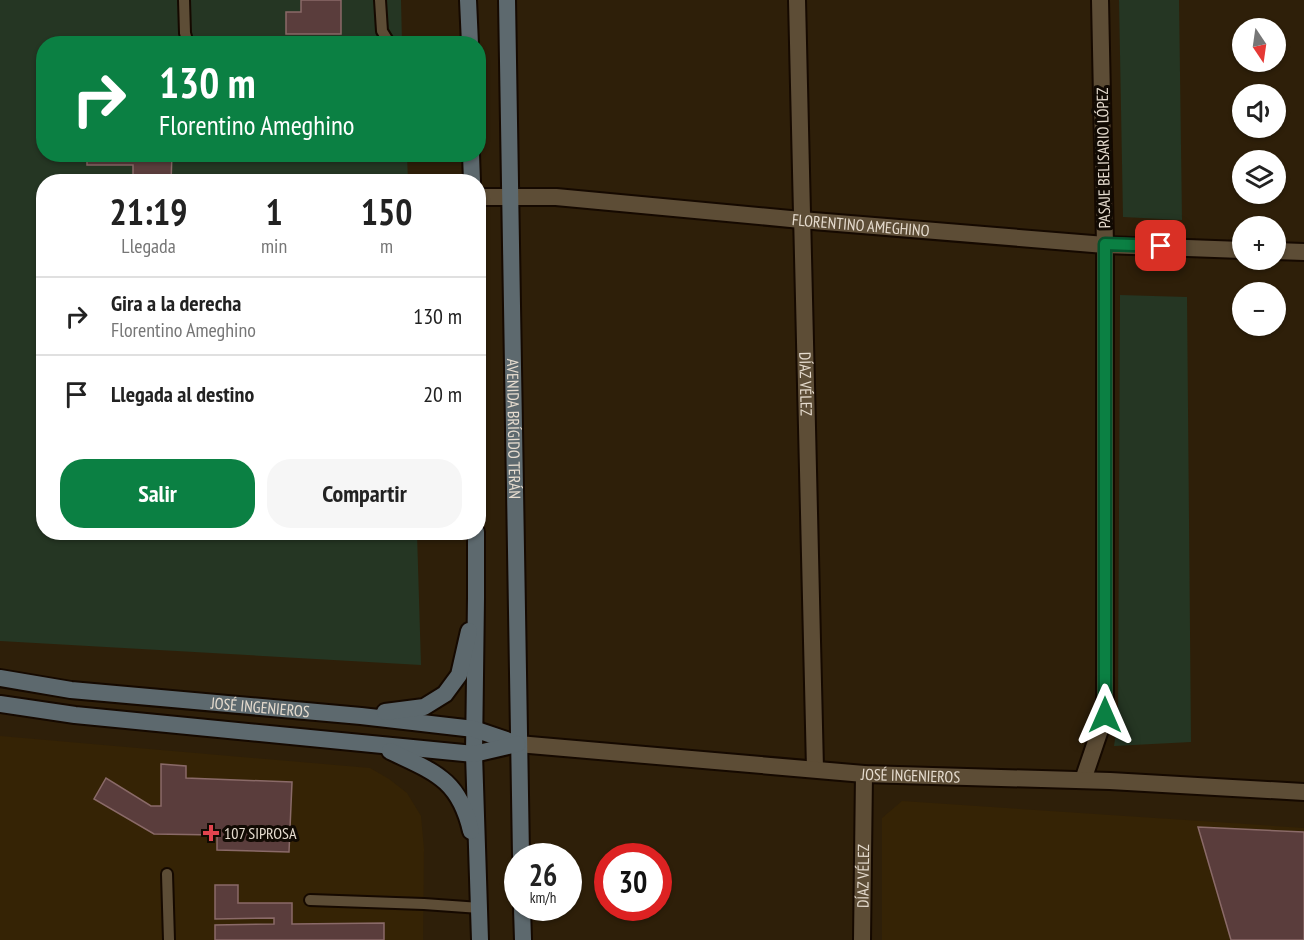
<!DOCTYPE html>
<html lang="es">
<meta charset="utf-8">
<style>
:root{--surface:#fff;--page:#f6f6f6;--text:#222;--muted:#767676;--line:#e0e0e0;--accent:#0b8043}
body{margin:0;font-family:"PT Sans Narrow",sans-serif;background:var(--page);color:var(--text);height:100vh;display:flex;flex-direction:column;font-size:22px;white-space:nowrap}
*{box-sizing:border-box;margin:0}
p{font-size:20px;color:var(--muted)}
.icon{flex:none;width:33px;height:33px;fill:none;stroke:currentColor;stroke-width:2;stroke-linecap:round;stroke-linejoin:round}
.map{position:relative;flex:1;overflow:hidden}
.drawer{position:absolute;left:36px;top:174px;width:450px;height:366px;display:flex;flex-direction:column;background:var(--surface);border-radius:24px;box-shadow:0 2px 4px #0004}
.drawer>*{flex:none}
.guide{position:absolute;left:36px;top:36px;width:450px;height:126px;border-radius:24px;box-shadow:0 2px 4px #0004;background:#0b8043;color:#fff;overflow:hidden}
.needle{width:39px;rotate:167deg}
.tools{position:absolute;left:1232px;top:18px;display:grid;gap:12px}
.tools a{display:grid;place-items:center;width:54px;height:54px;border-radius:50%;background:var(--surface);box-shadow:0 2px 4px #0004;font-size:30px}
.speed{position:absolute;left:504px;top:843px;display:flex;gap:12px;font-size:30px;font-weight:700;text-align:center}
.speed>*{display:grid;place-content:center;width:78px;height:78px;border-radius:50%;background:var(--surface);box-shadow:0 2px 4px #0004;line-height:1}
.speed small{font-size:15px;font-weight:400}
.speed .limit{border:9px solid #d22;background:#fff;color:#111}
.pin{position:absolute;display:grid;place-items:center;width:51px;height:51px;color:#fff;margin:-26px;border-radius:12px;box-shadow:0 3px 9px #0006}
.me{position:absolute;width:66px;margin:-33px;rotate:0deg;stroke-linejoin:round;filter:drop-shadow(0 0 4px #0008)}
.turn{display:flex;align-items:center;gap:21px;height:126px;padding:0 24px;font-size:27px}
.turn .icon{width:78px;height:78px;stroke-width:2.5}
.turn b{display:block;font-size:42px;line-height:51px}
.eta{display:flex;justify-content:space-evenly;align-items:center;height:102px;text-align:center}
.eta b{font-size:36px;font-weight:800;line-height:42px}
.primary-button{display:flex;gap:12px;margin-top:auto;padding:12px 24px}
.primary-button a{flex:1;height:69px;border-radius:24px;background:var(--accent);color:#fff;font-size:24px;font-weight:800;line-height:69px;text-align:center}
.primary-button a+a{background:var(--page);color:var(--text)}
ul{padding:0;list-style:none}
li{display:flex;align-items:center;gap:18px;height:78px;padding:0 24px;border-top:2px solid var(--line)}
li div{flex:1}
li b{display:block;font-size:22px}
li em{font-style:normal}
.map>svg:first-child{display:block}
.built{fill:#352305}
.green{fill:#253623}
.building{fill:#5a3d3c;stroke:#8a6a68;stroke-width:1.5}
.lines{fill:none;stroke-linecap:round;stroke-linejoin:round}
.service-casing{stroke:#150900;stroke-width:14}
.minor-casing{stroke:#150900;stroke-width:20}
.tertiary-casing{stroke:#150900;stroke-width:20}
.secondary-casing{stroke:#150900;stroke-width:20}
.service{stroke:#5d4d36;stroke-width:10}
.minor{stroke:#5d4d36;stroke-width:16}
.tertiary{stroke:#5d4d36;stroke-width:16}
.secondary{stroke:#5d696e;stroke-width:16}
.route-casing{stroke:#07532c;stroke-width:15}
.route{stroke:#0b8043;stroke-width:10}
.health-dot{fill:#e0444e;stroke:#110a03;stroke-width:2}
.labels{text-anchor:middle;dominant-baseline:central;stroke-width:6;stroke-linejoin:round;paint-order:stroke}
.street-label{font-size:16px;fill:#e6dccf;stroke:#110a03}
.poi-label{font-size:16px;fill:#e6dccf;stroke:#110a03;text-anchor:start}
</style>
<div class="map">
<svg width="1304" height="940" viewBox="0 0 1304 940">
<rect width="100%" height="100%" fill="#2e1f09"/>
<!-- built -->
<g class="built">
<polygon points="0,736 370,768 389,779 407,793 421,816 424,849 423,940 0,940"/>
<polygon points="902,801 1304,828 1304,940 882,940 882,818"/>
</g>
<!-- green -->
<g class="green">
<polygon points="0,0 401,0 402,43 44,44 44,154 407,155 408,181 44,182 44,532 417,533 421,665 0,641"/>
<polygon points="1119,0 1179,0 1182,220 1123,217"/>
<polygon points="1120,295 1187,297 1191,742 1114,746 1118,720"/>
</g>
<!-- building -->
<g class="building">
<polygon points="301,0 341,0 341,34 286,34 286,12 301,12"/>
<polygon points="87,154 172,154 171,182 133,182 133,165 87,165"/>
<polygon points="161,764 186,766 186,778 292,782 289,852 217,850 217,835 154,834 94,799 106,778 151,806 161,806"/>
<polygon points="1198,827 1304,832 1304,940 1231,940"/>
<polygon points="215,885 238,885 238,903 292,903 292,924 384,923 384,940 215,940 215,925 274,924 274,918 215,919"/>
</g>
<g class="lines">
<defs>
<g id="service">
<polyline points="184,0 185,33 188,44"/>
<polyline points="380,0 382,31 390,44"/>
<polyline points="167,874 169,940"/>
<polyline points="310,900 424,904 480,908"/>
</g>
<g id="minor">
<path id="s1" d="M797,0L815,769"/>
<path id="s2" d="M478,197H556L801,220L1105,245L1242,250"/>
<polyline points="1275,251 1304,252"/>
<polyline points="1083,780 1105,715 1105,245 1100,0"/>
<path id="s3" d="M862,940L864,774"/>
</g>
<g id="tertiary">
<path id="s4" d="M518,744L864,774L1110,781L1304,792"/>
</g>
<g id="secondary">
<polyline points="468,0 470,44"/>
<path id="s5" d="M507,0L521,856"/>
<polyline points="471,154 472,182"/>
<polyline points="476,532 476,598 474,754 480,940"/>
<path id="s6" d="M0,678L71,690L361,716L474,729L518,744"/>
<polyline points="0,704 75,715 474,754 517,744"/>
<polyline points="385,712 424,707 445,694 459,675 469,631"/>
<path d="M390,751C434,772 459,779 471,831"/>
<polyline points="522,908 523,940"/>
</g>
</defs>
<!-- service casing -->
<use href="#service" class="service-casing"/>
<!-- minor casing -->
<use href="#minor" class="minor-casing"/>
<!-- tertiary casing -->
<use href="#tertiary" class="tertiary-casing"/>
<!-- secondary casing -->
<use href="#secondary" class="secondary-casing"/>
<!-- service -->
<use href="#service" class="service"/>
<!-- minor -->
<use href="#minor" class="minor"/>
<!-- tertiary -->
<use href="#tertiary" class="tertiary"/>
<!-- secondary -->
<use href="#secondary" class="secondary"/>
</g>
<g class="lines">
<defs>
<polyline id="route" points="1105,715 1105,244 1161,246"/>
</defs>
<!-- route casing -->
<use href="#route" class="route-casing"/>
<!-- route -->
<use href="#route" class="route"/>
</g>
<!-- markers -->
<path class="health-dot" d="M208 824h6v6h6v6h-6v6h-6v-6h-6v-6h6z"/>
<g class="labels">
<!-- street labels -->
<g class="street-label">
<text transform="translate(1103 158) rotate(-91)">PASAJE BELISARIO LÓPEZ</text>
<text stroke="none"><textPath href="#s2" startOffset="384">FLORENTINO AMEGHINO</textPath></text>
<text stroke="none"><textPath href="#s1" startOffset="384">DÍAZ VÉLEZ</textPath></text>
<text stroke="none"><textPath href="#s5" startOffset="429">AVENIDA BRÍGIDO TERÁN</textPath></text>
<text stroke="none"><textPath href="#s6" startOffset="262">JOSÉ INGENIEROS</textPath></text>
<text stroke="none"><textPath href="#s4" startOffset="394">JOSÉ INGENIEROS</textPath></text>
<text stroke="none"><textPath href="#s3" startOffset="64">DÍAZ VÉLEZ</textPath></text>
</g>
<!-- poi labels -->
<g class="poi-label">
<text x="224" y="833">107 SIPROSA</text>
</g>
</g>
</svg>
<div class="tools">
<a><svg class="needle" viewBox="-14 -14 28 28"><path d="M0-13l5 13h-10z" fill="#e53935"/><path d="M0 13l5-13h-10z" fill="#767676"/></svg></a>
<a><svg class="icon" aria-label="sound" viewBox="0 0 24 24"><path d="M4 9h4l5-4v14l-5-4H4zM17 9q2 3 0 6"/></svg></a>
<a><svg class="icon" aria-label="layers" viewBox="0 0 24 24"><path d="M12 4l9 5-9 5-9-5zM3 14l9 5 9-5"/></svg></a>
<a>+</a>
<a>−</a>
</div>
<div class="speed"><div>26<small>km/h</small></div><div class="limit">30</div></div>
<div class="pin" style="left:1161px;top:246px;background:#d93025"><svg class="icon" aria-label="arrive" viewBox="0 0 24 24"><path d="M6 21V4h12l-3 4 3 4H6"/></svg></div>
<svg class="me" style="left:1105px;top:715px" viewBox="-20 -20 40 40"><path d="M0-17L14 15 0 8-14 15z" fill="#0b8043" stroke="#fff" stroke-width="4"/></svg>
<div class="guide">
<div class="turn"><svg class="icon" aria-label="right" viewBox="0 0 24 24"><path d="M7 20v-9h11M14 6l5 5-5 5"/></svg><div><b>130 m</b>Florentino Ameghino</div></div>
</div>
<section class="drawer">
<div class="eta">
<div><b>21:19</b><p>Llegada</p></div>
<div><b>1</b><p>min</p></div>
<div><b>150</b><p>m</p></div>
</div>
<ul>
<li><svg class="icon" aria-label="right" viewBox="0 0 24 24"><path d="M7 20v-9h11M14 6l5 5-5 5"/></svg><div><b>Gira a la derecha</b><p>Florentino Ameghino</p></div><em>130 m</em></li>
<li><svg class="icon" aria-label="arrive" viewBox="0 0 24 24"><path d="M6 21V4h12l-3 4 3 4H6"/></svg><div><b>Llegada al destino</b></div><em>20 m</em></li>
</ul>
<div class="primary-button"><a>Salir</a><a>Compartir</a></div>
</section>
</div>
